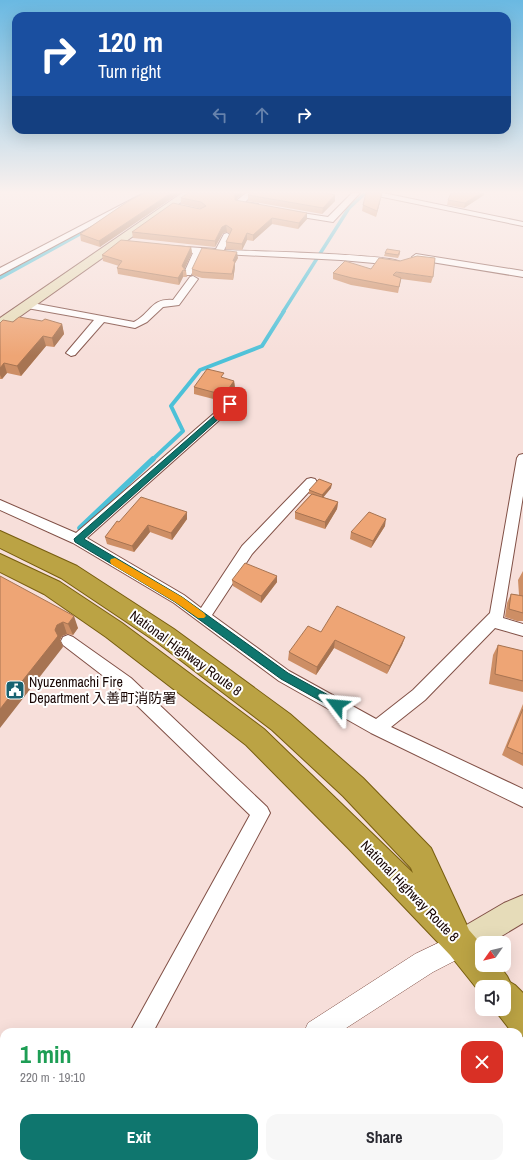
<!DOCTYPE html>
<meta charset="utf-8">
<style>
:root{--surface:#fff;--page:#f7f7f7;--text:#2b2b33;--muted:#7c7c81;--accent:#0f766e}
body{margin:0;font-family:"Archivo Narrow","Noto Sans JP",sans-serif;background:var(--page);color:var(--text);height:100vh;display:flex;flex-direction:column;font-size:15px;white-space:nowrap}
*{box-sizing:border-box;margin:0}
p{font-size:13px;color:var(--muted)}
.icon{flex:none;width:22px;height:22px;fill:none;stroke:currentColor;stroke-width:2;stroke-linecap:round;stroke-linejoin:round}
.map{position:relative;flex:1;overflow:hidden}
.panel{position:absolute;left:0px;top:1028px;width:523px;height:140px;display:flex;flex-direction:column;background:var(--surface);border-radius:12px 12px 0 0;box-shadow:0 4px 16px #0002}
.panel>*{flex:none}
.hud{position:absolute;left:12px;top:12px;width:499px;height:122px;border-radius:12px;box-shadow:0 4px 16px #0002;background:#1a4fa0;color:#fff;overflow:hidden}
.needle{width:26px;rotate:236deg}
.tools{position:absolute;left:475px;top:936px;display:grid;gap:8px}
.tools a{display:grid;place-items:center;width:36px;height:36px;border-radius:8px;background:var(--surface);box-shadow:0 4px 16px #0002;font-size:20px}
.pin{position:absolute;display:grid;place-items:center;width:34px;height:34px;color:#fff;margin:-17px;border-radius:8px;box-shadow:0 2px 6px #0006}
.me{position:absolute;width:44px;margin:-22px;rotate:299deg;stroke-linejoin:round;filter:drop-shadow(0 0 3px #0008)}
.turn{display:flex;align-items:center;gap:14px;height:84px;padding:0 20px;font-size:18px}
.turn .icon{width:52px;height:52px;stroke-width:2.5}
.turn b{display:block;font-size:28px;line-height:34px}
.lanes{display:flex;align-items:center;height:38px;padding:0 20px;background:#0003;justify-content:center;gap:20px;direction:ltr}
.lanes .off{opacity:.35}
.round{display:grid;place-items:center;flex:none;width:42px;height:42px;border-radius:12px;background:var(--page)}
.headline{display:flex;align-items:center;justify-content:space-between;height:68px;padding:0 20px}
h1{font-size:24px;font-weight:800;line-height:30px;color:#1e9e55}
.button{display:flex;gap:8px;margin-top:auto;padding:8px 20px}
.button a{flex:1;height:46px;border-radius:12px;background:var(--accent);color:#fff;font-size:16px;font-weight:800;line-height:46px;text-align:center}
.button a+a{background:var(--page);color:var(--text)}
.map>svg:first-child{display:block}
.lines{fill:none;stroke-linecap:round;stroke-linejoin:round}
.stream-far2{stroke:#4dc1d8;stroke-width:3.5}
.stream-far1{stroke:#4dc1d8;stroke-width:4}
.stream{stroke:#4dc1d8;stroke-width:5.5}
.minor-casing{stroke:#815046;stroke-width:2}
.tertiary-casing{stroke:#815046;stroke-width:1}
.secondary-casing{stroke:#815046;stroke-width:2}
.trunk-casing{stroke:#775d0f;stroke-width:2}
.minor{fill:#fff;fill-rule:evenodd}
.tertiary{fill:#fff;fill-rule:evenodd}
.secondary{fill:#e6dcb9;fill-rule:evenodd}
.trunk{fill:#bba344;fill-rule:evenodd}
.wall{fill:#cd8e65}
.shaded-wall{fill:#a77452}
.building{fill:#eea575;stroke:#a77452}
.route{fill:#0f766e;stroke:#0a4d48}
.slow{fill:#f59e0b}
.labels{text-anchor:middle;dominant-baseline:central;stroke-width:4;stroke-linejoin:round;paint-order:stroke}
.street-label{font-size:14px;fill:#180604;stroke:#fff}
.poi-label{font-size:14px;fill:#180604;stroke:#fff;text-anchor:start}
</style>
<div class="map">
<svg width="523" height="1168" viewBox="0 0 523 1168">
<rect width="100%" height="100%" fill="#f7dfda"/>
<g class="lines">
<!-- stream-far2 -->
<g class="stream-far2">
<polyline points="0,278 89,229"/>
<polyline points="283,312 349,208 364,194"/>
</g>
<!-- stream-far1 -->
<polyline class="stream-far1" points="152,460 183,431 171,406 200,370 262,346 284,311"/>
<!-- stream -->
<polyline class="stream" points="80,528 153,459"/>
<defs>
<g id="minor">
<polygon points="144,193 153,193 0,275 0,268"/>
<polygon points="246,193 254,193 245,202 258,204 258,208 236,205 236,201"/>
<polygon points="352,193 360,193 333,222 289,215 285,213 289,211 328,217"/>
<polygon points="369,193 383,193 523,222 523,226 373,195"/>
<path d="M227,233L231,236L224,250C247,251 392,254 400,262L396,265L341,260L202,253L191,275H185L184,273L193,253L171,250L170,248L171,246L216,249L224,234Z"/>
<polygon points="416,254 523,271 523,277 413,259 412,257"/>
<path d="M193,276L198,279L179,305L163,307L147,322L135,328L104,322L75,355L71,356L66,353L94,320L27,308L22,305L27,302L134,322C151,313 151,298 173,300L190,277Z"/>
<polygon points="230,402 234,403 236,405 234,407 87,538 184,595 201,608 242,546 307,479 311,478 315,479 317,482 315,485 252,554 212,615 289,671 376,719 413,690 490,613 517,458 519,455 523,454 523,496 503,618 523,624 523,636 495,628 425,700 391,727 523,789 523,807 371,733 279,681 174,603 73,543 0,510 0,500 76,533 226,403"/>
<polygon points="68,635 73,637 131,678 267,807 270,813 153,1032 130,1032 250,815 119,688 63,645 61,641 63,637"/>
</g>
<g id="tertiary">
<polygon points="461,932 470,935 473,944 470,953 433,972 340,1032 304,1032 308,1023 415,954"/>
<polygon points="110,1164 143,1164 142,1168 109,1168"/>
</g>
<g id="secondary">
<polygon points="182,193 194,193 5,327 0,328 0,318"/>
<polygon points="523,895 523,923 490,943 482,943 482,948 461,958 451,954 447,944 451,934 504,903"/>
</g>
<polygon id="trunk" points="0,531 77,566 174,629 290,714 363,778 431,848 469,930 482,945 482,965 499,965 507,976 510,982 515,985 523,993 523,1036 519,1034 519,1032 511,1031 494,1009 504,1009 504,987 482,987 482,995 450,955 349,849 246,745 106,637 44,594 0,572 0,554 60,582 122,623 264,729 413,873 411,868 343,796 272,730 158,643 61,578 0,548"/>
</defs>
<!-- minor casing -->
<use href="#minor" class="minor-casing"/>
<!-- tertiary casing -->
<use href="#tertiary" class="tertiary-casing"/>
<!-- secondary casing -->
<use href="#secondary" class="secondary-casing"/>
<!-- trunk casing -->
<use href="#trunk" class="trunk-casing"/>
<!-- minor -->
<use href="#minor" class="minor"/>
<!-- tertiary -->
<use href="#tertiary" class="tertiary"/>
<!-- secondary -->
<use href="#secondary" class="secondary"/>
<!-- trunk -->
<use href="#trunk" class="trunk"/>
</g>
<!-- wall -->
<g class="wall">
<polygon points="188,193 244,193 235,200 307,219 298,229 272,224 253,241 247,240 242,250 226,249 226,242 230,234 227,232 223,233 215,247 133,238 132,232 202,209 181,204 181,198"/>
<polygon points="331,194 335,195 335,201 322,214 248,201 248,195"/>
<polygon points="484,195 464,208 447,205 448,200"/>
<polygon points="381,198 376,217 362,211 363,205"/>
<polygon points="127,202 100,247 81,241 80,234"/>
<polygon points="191,247 192,253 184,269 186,271 187,277 183,277 179,285 118,274 117,268 119,266 103,261 102,255"/>
<polygon points="400,251 400,254 398,258 384,256 385,253"/>
<polygon points="238,258 235,263 235,267 233,280 202,278 192,275 192,269"/>
<polygon points="371,269 433,277 431,283 401,279 398,293 351,285 333,279 333,273"/>
<polygon points="42,321 62,324 64,334 54,347 46,346 21,376 7,373 2,379 0,379 0,323"/>
<polygon points="234,381 235,388 225,402 194,394 194,387"/>
<polygon points="331,488 323,497 338,502 337,509 325,529 295,519 295,512 311,494 309,494 309,490"/>
<polygon points="187,519 172,540 150,532 134,552 107,544 105,537 119,522"/>
<polygon points="385,526 371,548 350,539 351,532"/>
<polygon points="523,571 523,621 517,621 505,617 507,603 511,594 519,595 518,580"/>
<polygon points="0,576 78,628 73,635 67,634 62,636 60,640 63,647"/>
<polygon points="232,580 277,582 261,603 233,586"/>
<polygon points="321,632 405,637 402,645 387,674 334,648 316,675 288,660 289,652"/>
<polygon points="498,645 523,651 523,692 489,684 493,655"/>
<polygon points="523,704 523,766 502,755"/>
</g>
<!-- shaded-wall -->
<g class="shaded-wall">
<polygon points="171,193 180,193 100,247 99,241"/>
<polygon points="236,193 244,193 235,200 235,206 235,194"/>
<polygon points="382,193 381,198 376,217 377,211"/>
<polygon points="481,193 484,193 484,195 464,208 465,203"/>
<polygon points="335,195 335,201 322,214 323,208"/>
<polygon points="307,213 307,219 298,229 299,223"/>
<polygon points="272,218 272,224 253,241 253,235"/>
<polygon points="226,225 227,232 223,233 215,247 215,241 222,227"/>
<polygon points="247,233 247,240 242,250 242,244"/>
<polygon points="191,247 192,253 184,270 183,270 183,277 179,285 178,278 182,266"/>
<polygon points="237,252 238,258 235,263 235,267 233,280 233,261"/>
<polygon points="62,324 64,334 54,347 52,338"/>
<polygon points="43,336 46,346 21,376 17,366"/>
<polygon points="4,363 7,373 2,379 0,375 0,368"/>
<polygon points="234,381 235,388 225,402 224,395"/>
<polygon points="332,484 331,488 322,499 322,495"/>
<polygon points="338,502 337,509 325,529 325,522"/>
<polygon points="187,512 187,519 172,540 171,533"/>
<polygon points="386,519 385,526 371,548 373,541"/>
<polygon points="148,525 150,532 134,552 132,546"/>
<polygon points="277,576 277,582 261,603 261,596"/>
<polygon points="74,616 78,628 73,635 68,624"/>
<polygon points="63,622 67,634 62,636 60,640 63,647 0,728 0,709 57,625"/>
<polygon points="405,637 402,645 387,674 390,666"/>
<polygon points="335,640 334,648 316,675 317,667"/>
<polygon points="0,1162 8,1168 0,1168"/>
</g>
<!-- building -->
<g class="building">
<polygon points="144,193 171,193 99,241 80,234 127,202"/>
<polygon points="188,193 236,193 235,194 235,200 307,213 299,223 272,218 253,235 247,233 242,244 226,242 232,229 226,225 222,227 215,241 132,232 173,203 200,209 206,206 201,202 181,198"/>
<polygon points="250,193 327,193 326,193 335,195 323,208 248,195"/>
<polygon points="366,193 382,193 377,211 363,205"/>
<polygon points="451,193 481,193 465,203 448,200"/>
<polygon points="121,240 191,247 182,266 186,271 183,270 178,278 117,268 122,261 102,255"/>
<polygon points="202,248 237,252 233,261 235,261 232,274 201,272 192,269"/>
<polygon points="387,249 400,251 398,255 385,253"/>
<polygon points="417,256 435,258 433,277 396,272 393,275 401,278 399,287 352,278 333,273 345,261 371,269 379,258 400,261"/>
<polygon points="19,317 42,321 45,319 62,324 52,338 43,336 17,366 4,363 0,368 0,323 3,320 13,322"/>
<polygon points="207,369 224,373 221,377 234,381 224,395 194,387"/>
<polygon points="319,479 332,484 322,495 309,490"/>
<polygon points="312,494 338,502 325,522 295,512"/>
<polygon points="141,497 187,512 171,533 148,525 132,546 105,537 117,521 119,522"/>
<polygon points="369,512 386,519 373,541 351,532"/>
<polygon points="245,563 277,576 261,596 232,580"/>
<polygon points="0,576 74,616 68,624 63,622 57,625 55,630 58,636 0,709"/>
<polygon points="511,594 523,596 523,613 509,609"/>
<polygon points="337,606 405,637 390,666 335,640 317,667 289,652 308,626 321,632"/>
<polygon points="498,645 523,651 523,681 495,674"/>
<polygon points="523,709 523,754 507,747"/>
</g>
<!-- sky -->
<linearGradient id="sky" x2="0" y2="1"><stop stop-color="#6ab9e2"/><stop offset="0.54" stop-color="#fbf1ee"/><stop offset="1" stop-color="#fbf1ee" stop-opacity="0"/></linearGradient>
<rect width="523" height="356" fill="url(#sky)"/>
<!-- route -->
<polygon class="route" points="230,402 234,404 233,406 84,539 182,597 288,673 341,702 342,705 341,709 337,710 281,679 175,602 75,542 74,539"/>
<!-- slow -->
<polygon class="slow" points="115,558 182,597 204,613 206,616 204,618 198,618 175,602 111,564 110,561 111,559"/>
<!-- icons -->
<defs>
<symbol id="civic-square" viewBox="-11 -11 22 22"><rect x="-9" y="-9" width="18" height="18" rx="4" fill="#196270" stroke="#fff"/><path d="M-.6-6.5H3V-4.5H.6V-3L4-1V1h2V6H-6V1h2V-1L-.6-3ZM-1.2 2.5V6h2.4V2.5Z" fill="#fff"/></symbol>
</defs>
<g fill-rule="evenodd">
<use href="#civic-square" x="4" y="679" width="22" height="22"/>
</g>
<g class="labels">
<!-- street labels -->
<g class="street-label">
<text transform="translate(186 653) rotate(36)">National Highway Route 8</text>
<text transform="translate(410 891) rotate(46)">National Highway Route 8</text>
</g>
<!-- poi labels -->
<g class="poi-label">
<text x="29" y="682">Nyuzenmachi Fire<tspan x="29" dy="16">Department 入善町消防署</tspan></text>
</g>
</g>
</svg>
<div class="tools">
<a><svg class="needle" viewBox="-14 -14 28 28"><path d="M0-13l5 13h-10z" fill="#e53935"/><path d="M0 13l5-13h-10z" fill="#7c7c81"/></svg></a>
<a><svg class="icon" aria-label="sound" viewBox="0 0 24 24"><path d="M4 9h4l5-4v14l-5-4H4zM17 9q2 3 0 6"/></svg></a>
</div>
<div class="pin" style="left:230px;top:404px;background:#d93025"><svg class="icon" aria-label="arrive" viewBox="0 0 24 24"><path d="M6 21V4h12l-3 4 3 4H6"/></svg></div>
<svg class="me" style="left:337px;top:705px" viewBox="-20 -20 40 40"><path d="M0-17L14 15 0 8-14 15z" fill="#0f766e" stroke="#fff" stroke-width="4"/></svg>
<div class="hud">
<div class="turn"><svg class="icon" aria-label="right" viewBox="0 0 24 24"><path d="M7 20v-9h11M14 6l5 5-5 5"/></svg><div><b>120 m</b>Turn right</div></div>
<div class="lanes"><svg class="icon off" aria-label="left" viewBox="0 0 24 24"><path d="M17 20v-9H6M10 6l-5 5 5 5"/></svg><svg class="icon off" aria-label="ahead" viewBox="0 0 24 24"><path d="M12 20V5M6 11l6-6 6 6"/></svg><svg class="icon" aria-label="right" viewBox="0 0 24 24"><path d="M7 20v-9h11M14 6l5 5-5 5"/></svg></div>
</div>
<section class="panel">
<div class="headline"><div><h1>1 min</h1><p>220 m · 19:10</p></div><a class="round" style="background:#d93025;color:#fff"><svg class="icon" aria-label="close" viewBox="0 0 24 24"><path d="M6 6l12 12M18 6L6 18"/></svg></a></div>
<div class="button"><a>Exit</a><a>Share</a></div>
</section>
</div>
